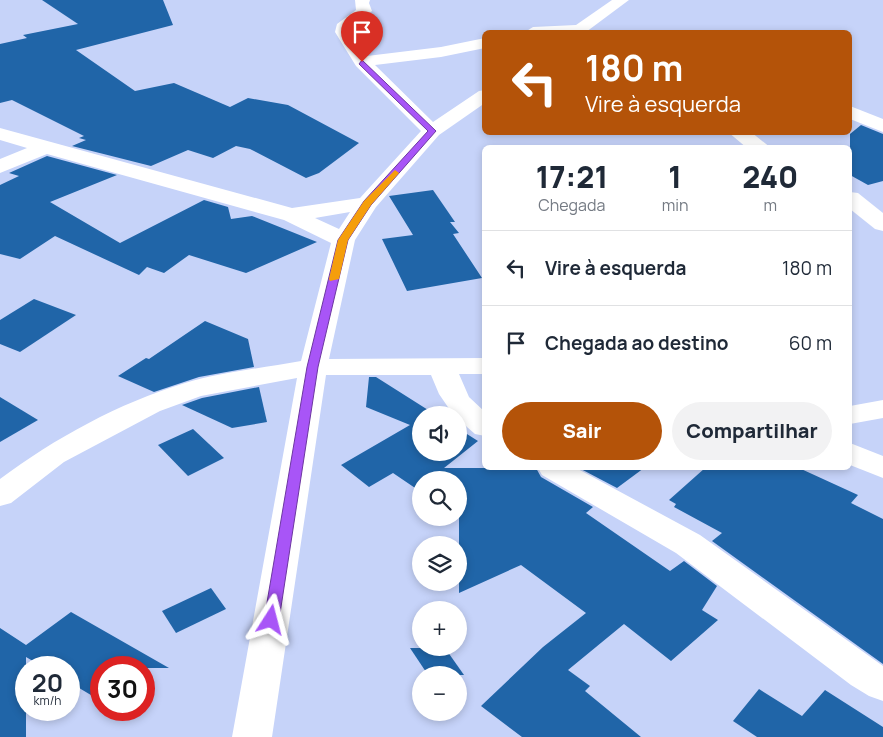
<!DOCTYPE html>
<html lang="pt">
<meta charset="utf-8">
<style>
:root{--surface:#fff;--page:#f2f2f3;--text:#1f2937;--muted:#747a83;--line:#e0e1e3;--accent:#b45309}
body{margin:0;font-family:Manrope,sans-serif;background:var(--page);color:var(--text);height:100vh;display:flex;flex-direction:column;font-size:19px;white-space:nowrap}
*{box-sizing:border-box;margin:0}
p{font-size:16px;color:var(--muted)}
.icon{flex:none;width:28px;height:28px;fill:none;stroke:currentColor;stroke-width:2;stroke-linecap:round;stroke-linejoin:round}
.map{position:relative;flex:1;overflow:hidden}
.panel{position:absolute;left:482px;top:145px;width:370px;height:325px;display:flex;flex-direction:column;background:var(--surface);border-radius:8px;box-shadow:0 2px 8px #0003}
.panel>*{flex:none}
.top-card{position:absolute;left:482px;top:30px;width:370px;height:105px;border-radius:8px;box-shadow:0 2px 8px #0003;background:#b45309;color:#fff;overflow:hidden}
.tools{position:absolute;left:412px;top:406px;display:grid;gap:10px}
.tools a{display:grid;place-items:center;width:55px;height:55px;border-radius:50%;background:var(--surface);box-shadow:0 2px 8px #0003;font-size:25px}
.speed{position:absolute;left:15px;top:656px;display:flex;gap:10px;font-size:25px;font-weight:700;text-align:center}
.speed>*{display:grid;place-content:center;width:65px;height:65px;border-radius:50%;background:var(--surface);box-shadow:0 2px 8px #0003;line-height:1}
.speed small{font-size:12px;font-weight:400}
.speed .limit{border:8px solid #d22;background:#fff;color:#111}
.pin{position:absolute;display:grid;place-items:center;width:42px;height:42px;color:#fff;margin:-51px -21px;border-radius:50% 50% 50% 0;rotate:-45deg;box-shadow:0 0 5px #0007}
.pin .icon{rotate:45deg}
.me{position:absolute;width:55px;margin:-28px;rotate:9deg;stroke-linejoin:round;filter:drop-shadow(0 0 4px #0008)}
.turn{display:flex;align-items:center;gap:18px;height:105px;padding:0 20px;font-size:22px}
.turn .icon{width:65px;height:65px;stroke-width:2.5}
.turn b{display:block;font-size:35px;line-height:42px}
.eta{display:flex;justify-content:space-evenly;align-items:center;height:85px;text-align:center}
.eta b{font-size:30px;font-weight:800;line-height:35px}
.button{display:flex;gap:10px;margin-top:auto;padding:10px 20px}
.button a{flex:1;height:58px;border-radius:30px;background:var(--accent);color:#fff;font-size:20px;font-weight:800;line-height:58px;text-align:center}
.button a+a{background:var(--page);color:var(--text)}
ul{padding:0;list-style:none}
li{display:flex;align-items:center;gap:15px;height:75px;padding:0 20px;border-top:1px solid var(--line)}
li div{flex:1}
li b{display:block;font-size:19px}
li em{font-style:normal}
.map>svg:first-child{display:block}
.building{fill:#2065a8}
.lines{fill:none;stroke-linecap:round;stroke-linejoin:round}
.street{fill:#fff;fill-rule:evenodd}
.route{fill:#a855f7;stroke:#6d37a1}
.slow{fill:#f59e0b}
</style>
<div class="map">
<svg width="883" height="737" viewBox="0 0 883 737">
<rect width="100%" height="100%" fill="#c6d3f9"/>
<!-- building -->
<g class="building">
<polygon points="42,0 163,0 173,25 76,50 135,91 174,83 230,107 248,98 288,105 359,143 319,173 306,178 250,149 236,146 213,158 188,150 151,166 72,146 86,140 79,138 84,136 12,100 0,103 0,44 27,38 23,35 78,24"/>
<polygon points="861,125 883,134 883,181 868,185 850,175 850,134"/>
<polygon points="47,156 117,175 50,202 120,243 204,200 228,207 231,219 252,216 317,242 246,273 189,255 164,273 147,267 139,275 55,236 20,259 0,254 0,185 19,176 9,173"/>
<polygon points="433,190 455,222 450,222 459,233 453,234 482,278 407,291 382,239 413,235 389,196"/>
<polygon points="34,299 76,315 20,352 0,344 0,320"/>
<polygon points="205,321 248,339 254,367 199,377 154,392 118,376 146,358 149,359"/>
<polygon points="369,377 376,377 436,415 421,415 421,452 459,452 459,429 478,441 444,468 536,468 541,477 593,507 586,513 670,571 684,561 717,586 702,610 718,620 671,661 624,624 568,670 590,686 585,691 641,737 522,737 481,706 543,647 586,613 521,565 459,593 459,480 421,480 421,492 393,473 369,487 341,465 410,425 366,407"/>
<polygon points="259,387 267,422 232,428 182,405 202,398"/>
<polygon points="0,397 38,420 0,442"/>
<polygon points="193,429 224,458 188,476 158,445"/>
<polygon points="579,468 644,468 617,488"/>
<polygon points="705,468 799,468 858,495 851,503 883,519 883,664 712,541 722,533 674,507 676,504 669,500"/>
<polygon points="211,588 226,609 176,633 162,611"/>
<polygon points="71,612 169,668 101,668 101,701 69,682 69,668 45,668 26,657 26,737 0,737 0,628 26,645"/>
<polygon points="410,648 445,648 464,675 428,675"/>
<polygon points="759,689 802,716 825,690 883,727 883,737 757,737 733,721"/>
</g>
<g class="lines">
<!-- street -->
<g class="street">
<path d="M355,0H370L369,3L372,11L351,29L367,56L441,47L485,38V48L441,57L375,65L433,122L479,91L485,90V103L439,135L376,207L355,240L329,359L485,358V374H459L469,397L485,412V436L475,434L459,420V415L452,413L439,394L431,375H326L272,737H232L297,378L201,396L160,411L64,462L11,503L0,506V479C55,438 119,403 185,383C222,372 263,368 301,361L331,243L284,220L47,154L0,173V159L27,148L0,140V128L292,208L360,198L421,131L356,66L335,32L337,24L356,10ZM350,212L339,229L315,218Z"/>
<polygon points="612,0 629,0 586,32 525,32 533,27 576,25"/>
<polygon points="850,106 883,119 883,132 850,119"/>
<polygon points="728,132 751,132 771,148 747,148"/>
<polygon points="850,192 858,193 883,213 883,231 875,229 850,209"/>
<polygon points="883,400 883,418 850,424 850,406"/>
<polygon points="850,443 883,456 883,478 850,465"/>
<polygon points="538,468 576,468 700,535 883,666 883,701 869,696 851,685 676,553 542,475"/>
</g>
</g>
<!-- route -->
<polygon class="route" points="362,60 436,131 371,205 348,240 318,367 279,620 277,624 266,624 264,620 307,367 338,240 364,201 428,131 359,64"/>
<!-- slow -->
<polygon class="slow" points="395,170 399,173 371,205 348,240 339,279 330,281 329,279 338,240 364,201"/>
</svg>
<div class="tools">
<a><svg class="icon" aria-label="sound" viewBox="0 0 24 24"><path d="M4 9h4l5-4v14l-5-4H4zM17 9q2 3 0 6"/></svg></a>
<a><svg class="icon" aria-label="search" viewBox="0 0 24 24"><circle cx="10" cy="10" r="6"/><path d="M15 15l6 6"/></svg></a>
<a><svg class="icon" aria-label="layers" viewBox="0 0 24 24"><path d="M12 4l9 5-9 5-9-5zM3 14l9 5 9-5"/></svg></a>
<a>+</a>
<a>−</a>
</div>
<div class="speed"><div>20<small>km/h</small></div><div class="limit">30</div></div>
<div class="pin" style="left:362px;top:62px;background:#d93025"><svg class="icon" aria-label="arrive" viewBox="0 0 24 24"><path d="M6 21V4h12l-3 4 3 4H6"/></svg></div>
<svg class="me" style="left:271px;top:620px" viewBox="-20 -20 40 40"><path d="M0-17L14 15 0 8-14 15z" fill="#a855f7" stroke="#fff" stroke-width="4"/></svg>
<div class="top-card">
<div class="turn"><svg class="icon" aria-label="left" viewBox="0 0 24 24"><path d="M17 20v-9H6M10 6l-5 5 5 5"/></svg><div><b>180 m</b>Vire à esquerda</div></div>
</div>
<section class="panel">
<div class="eta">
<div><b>17:21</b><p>Chegada</p></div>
<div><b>1</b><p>min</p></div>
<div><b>240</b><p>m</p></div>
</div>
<ul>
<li><svg class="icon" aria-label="left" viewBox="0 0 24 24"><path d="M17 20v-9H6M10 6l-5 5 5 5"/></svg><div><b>Vire à esquerda</b></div><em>180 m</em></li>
<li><svg class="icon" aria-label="arrive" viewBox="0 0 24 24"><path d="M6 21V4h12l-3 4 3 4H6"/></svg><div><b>Chegada ao destino</b></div><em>60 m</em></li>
</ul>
<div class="button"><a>Sair</a><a>Compartilhar</a></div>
</section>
</div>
